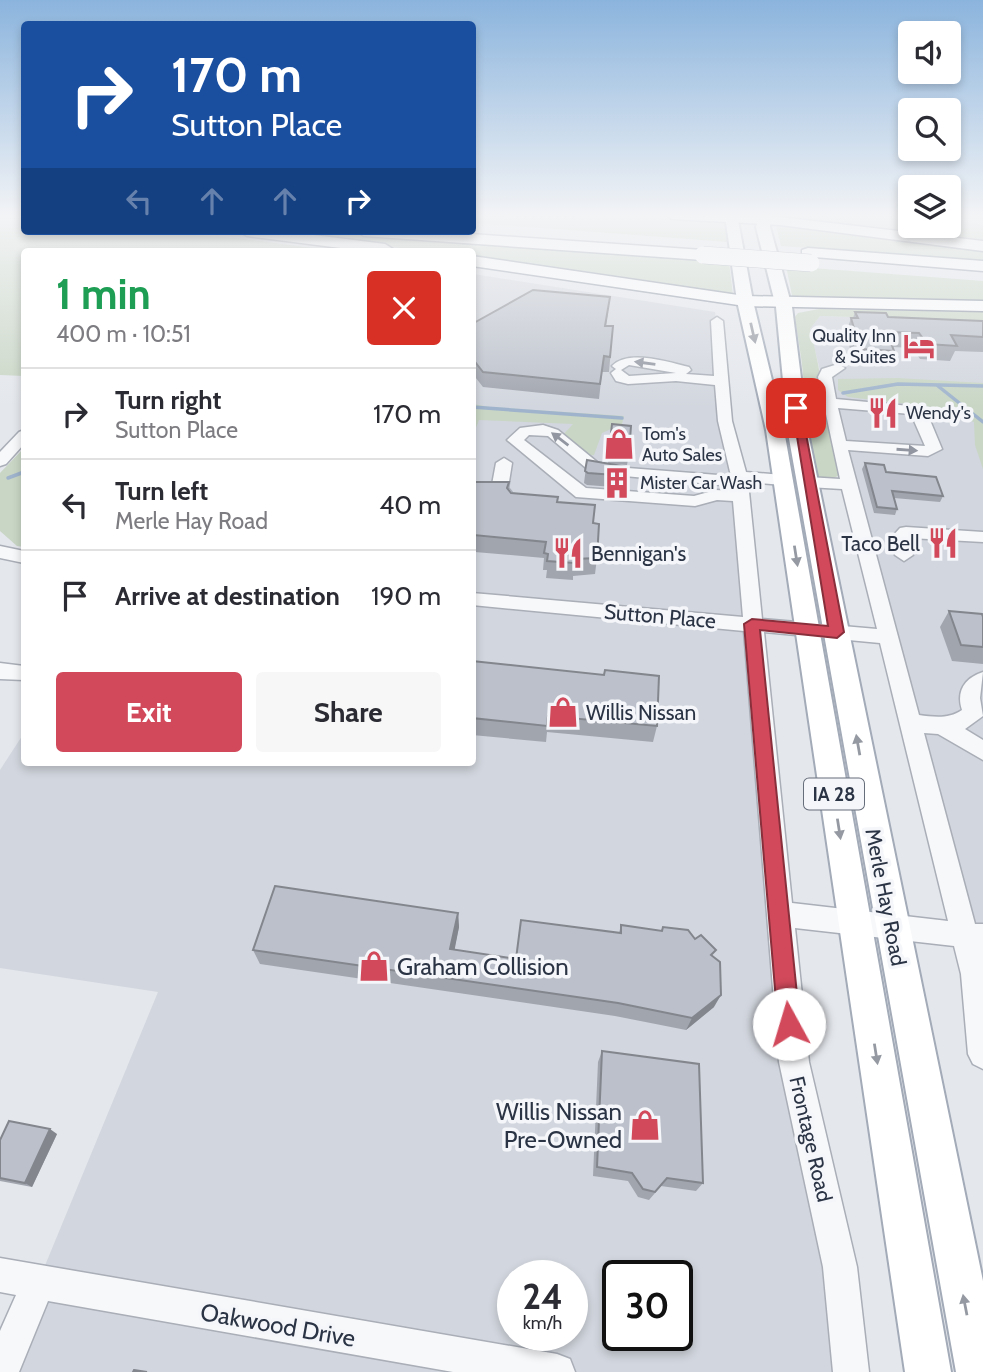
<!DOCTYPE html>
<meta charset="utf-8">
<style>
:root{--surface:#fff;--page:#f7f7f7;--text:#2b2b33;--muted:#7c7c81;--line:#e1e1e2;--accent:#d1495b}
body{margin:0;font-family:Cabin,sans-serif;background:var(--page);color:var(--text);height:100vh;display:flex;flex-direction:column;font-size:26px;white-space:nowrap}
*{box-sizing:border-box;margin:0}
p{font-size:23px;color:var(--muted)}
.icon{flex:none;width:38px;height:38px;fill:none;stroke:currentColor;stroke-width:2;stroke-linecap:round;stroke-linejoin:round}
.map{position:relative;flex:1;overflow:hidden}
.details{position:absolute;left:21px;top:248px;width:455px;height:518px;display:flex;flex-direction:column;background:var(--surface);border-radius:7px;box-shadow:0 4px 10px #0003}
.details>*{flex:none}
.top-card{position:absolute;left:21px;top:21px;width:455px;height:214px;border-radius:7px;box-shadow:0 4px 10px #0003;background:#1a4fa0;color:#fff;overflow:hidden}
.tools{position:absolute;left:898px;top:21px;display:grid;gap:14px}
.tools a{display:grid;place-items:center;width:63px;height:63px;border-radius:7px;background:var(--surface);box-shadow:0 4px 10px #0003;font-size:35px}
.speed{position:absolute;left:497px;top:1260px;display:flex;gap:14px;font-size:35px;font-weight:700;text-align:center}
.speed>*{display:grid;place-content:center;width:91px;height:91px;border-radius:50%;background:var(--surface);box-shadow:0 4px 10px #0003;line-height:1}
.speed small{font-size:18px;font-weight:400}
.speed .limit{border:4px solid #111;border-radius:10px;background:#fff;color:#111}
.pin{position:absolute;display:grid;place-items:center;width:60px;height:60px;color:#fff;margin:-30px;border-radius:14px;box-shadow:0 4px 10px #0006}
.me{position:absolute;width:77px;margin:-38px;rotate:354deg;stroke-linejoin:round;filter:drop-shadow(0 0 5px #0008)}
.turn{display:flex;align-items:center;gap:24px;height:147px;padding:0 35px;font-size:32px}
.turn .icon{width:91px;height:91px;stroke-width:2.5}
.turn b{display:block;font-size:49px;line-height:60px}
.lanes{display:flex;align-items:center;height:66px;padding:0 35px;background:#0003;justify-content:center;gap:35px;direction:ltr}
.lanes .off{opacity:.35}
.round{display:grid;place-items:center;flex:none;width:74px;height:74px;border-radius:7px;background:var(--page)}
.head{display:flex;align-items:center;justify-content:space-between;height:119px;padding:0 35px}
h1{font-size:42px;font-weight:700;line-height:52px;color:#1e9e55}
.cta{display:flex;gap:14px;margin-top:auto;padding:14px 35px}
.cta a{flex:1;height:80px;border-radius:7px;background:var(--accent);color:#fff;font-size:28px;font-weight:700;line-height:80px;text-align:center}
.cta a+a{background:var(--page);color:var(--text)}
ul{padding:0;list-style:none}
li{display:flex;align-items:center;gap:21px;height:91px;padding:0 35px;border-top:2px solid var(--line)}
li div{flex:1}
li b{display:block;font-size:26px}
li em{font-style:normal}
.map>svg:first-child{display:block}
.built{fill:#d2d6de;fill-rule:evenodd}
.green{fill:#c9d6c5}
.lines{fill:none;stroke-linecap:round;stroke-linejoin:round}
.stream{stroke:#9fb4cc;stroke-width:3.5}
.minor-casing{stroke:#a9aeb7;stroke-width:3}
.major-casing{stroke:#a3abb8;stroke-width:4}
.highway-casing{stroke:#8b94a3;stroke-width:3}
.minor{fill:#f7f8fa;fill-rule:evenodd}
.major{fill:#fff;fill-rule:evenodd}
.highway{fill:#fff;fill-rule:evenodd}
.highway-bridge-casing{stroke:#8b94a3;stroke-width:18;stroke-linecap:butt}
.highway-bridge{stroke:#fff;stroke-width:17}
.wall{fill:#a1a5ae}
.shaded-wall{fill:#83868d}
.building{fill:#bbc0ca;stroke:#83868d;stroke-width:2}
.oneway{fill:#959aa2}
.oneway2{fill:#9196a0}
.route{fill:#d1495b;stroke:#882f3b;stroke-width:2}
.labels{text-anchor:middle;dominant-baseline:central;stroke-width:7;stroke-linejoin:round;paint-order:stroke}
.far-poi-label{font-size:18px;fill:#2b3445;stroke:#f4f6f9;text-anchor:start}
.shield{fill:#f4f6f9;stroke:#676e7b;stroke-width:2}
.shield-label{font-size:19px;font-weight:bold;fill:#2b3445}
.poi-label{font-size:21px;fill:#2b3445;stroke:#f4f6f9;text-anchor:start}
.street-label{font-size:21px;fill:#2b3445;stroke:#f4f6f9}
.near-poi-label{font-size:24px;fill:#2b3445;stroke:#f4f6f9;text-anchor:start}
.near-street-label{font-size:24px;fill:#2b3445;stroke:#f4f6f9}
</style>
<div class="map">
<svg width="983" height="1372" viewBox="0 0 983 1372">
<rect width="100%" height="100%" fill="#e4e7ec"/>
<!-- built -->
<g class="built">
<path d="M473,274L715,312L739,476L787,1004L851,1372H1L158,992L0,968V770L24,733V763H472ZM513,1276H572V1335H513ZM618,1276H677V1335H618Z"/>
<polygon points="820,316 983,321 983,1054 810,329"/>
</g>
<!-- green -->
<g class="green">
<polygon points="472,215 724,220 727,242 473,223"/>
<polygon points="778,215 910,215 910,226 948,226 949,219 983,225 983,242"/>
<polygon points="0,221 24,222 24,231 139,231 237,238 343,252 24,252 24,376 0,375"/>
<polygon points="776,226 983,250 983,261 781,246"/>
<polygon points="271,231 333,231 729,262 733,295 473,258 472,252 430,252"/>
<polygon points="786,266 983,281 983,303 793,300"/>
<path d="M819,309L983,312V321L820,316L810,329C823,376 825,423 839,470L838,476C831,479 819,480 813,473C800,455 806,409 804,387C803,363 798,340 795,317L798,313Z"/>
<polygon points="897,378 983,383 983,469 975,445 974,422 932,407 848,397 838,390 838,379"/>
<polygon points="473,404 490,407 624,416 622,424 602,433 594,455 585,456 561,437 573,424 479,420 473,435"/>
<polygon points="24,448 24,447 24,547 17,546 0,531 0,473"/>
</g>
<g class="lines">
<!-- stream -->
<g class="stream">
<polyline points="938,386 983,422"/>
<polyline points="843,393 898,384 983,386"/>
<polyline points="472,407 622,418"/>
<polyline points="8,478 24,472"/>
</g>
<defs>
<g id="minor">
<path d="M717,317L723,321L732,421L746,472L783,475L791,480L783,485L748,482L762,619L877,629L842,489L808,487L800,482L808,477L840,479L818,377L822,369L838,364L845,368L832,377L836,399L920,407L927,413L942,449L928,456L848,450L919,715C934,717 949,719 962,710C956,692 964,678 983,672L980,698L983,716L965,729L983,740V760L938,734L924,733L975,924H983V1069L973,1064L968,1054L961,974L954,946L795,928L809,1062L857,1267L869,1372H833L823,1267L779,1062L744,631L472,605V593L743,617L733,501L717,500L695,506L576,497L507,440L520,428L543,425L558,430L602,466L731,476L718,421L715,385L676,381L628,384L616,381L611,373L616,369L612,366C628,349 668,362 689,367L691,370L686,374L714,376L711,321ZM629,365L676,373L629,376L621,370ZM838,408L911,414L925,446L846,441ZM529,435L548,436L592,473L732,486V491L716,490L694,496L586,488L524,440ZM764,632L880,643L948,921L792,903Z"/>
<polygon points="24,430 24,444 6,464 0,466 0,452 19,432"/>
<polygon points="504,458 512,463 508,488 512,493 504,498 491,490 496,463"/>
<polygon points="906,527 983,532 983,542 910,538 908,540 913,555 904,561 895,555 890,539 900,528"/>
<polygon points="0,546 24,551 24,563 0,558"/>
<polygon points="0,663 24,666 24,680 0,679"/>
<polygon points="0,1258 557,1354 570,1359 575,1372 453,1372 48,1301 19,1372 0,1372 0,1331 16,1295 0,1292"/>
</g>
<g id="major">
<polygon points="725,215 737,215 753,301 784,430 951,1372 905,1372 766,430 737,301"/>
<polygon points="759,215 771,215 770,227 792,307 808,433 983,1281 983,1372 956,1372 788,433 776,307 756,227"/>
</g>
<g id="highway">
<polygon points="665,215 780,217 983,241 983,251 780,225 672,219"/>
<polygon points="239,231 282,231 385,244 393,249 391,252 372,252 247,236"/>
<polygon points="356,231 428,231 703,250 711,255 703,260 364,236"/>
<polygon points="808,248 983,261 983,271 802,256 802,250"/>
<polygon points="472,256 745,296 983,301 983,311 745,306 472,266"/>
</g>
</defs>
<!-- minor casing -->
<use href="#minor" class="minor-casing"/>
<!-- major casing -->
<use href="#major" class="major-casing"/>
<!-- highway casing -->
<use href="#highway" class="highway-casing"/>
<!-- minor -->
<use href="#minor" class="minor"/>
<!-- major -->
<use href="#major" class="major"/>
<!-- highway -->
<use href="#highway" class="highway"/>
<defs>
<polyline id="highway-bridge" points="703,255 811,263"/>
</defs>
<!-- highway-bridge casing -->
<use href="#highway-bridge" class="highway-bridge-casing"/>
<!-- highway-bridge -->
<use href="#highway-bridge" class="highway-bridge"/>
</g>
<!-- wall -->
<g class="wall">
<polygon points="610,297 606,326 613,326 609,372 602,372 599,399 483,387 472,373 472,324"/>
<polygon points="855,312 888,317 983,321 983,352 955,351 950,361 920,359 913,348 893,347 894,351 889,366 854,364 846,333 851,318 853,318"/>
<polygon points="612,424 629,453 627,465 612,464 628,476 626,488 587,485 584,483 587,460 608,464"/>
<polygon points="865,463 886,472 943,496 940,502 894,498 897,509 895,515 874,513 862,469"/>
<polygon points="472,482 509,482 509,490 511,493 557,502 593,523 597,558 595,574 573,576 573,580 546,578 547,570 543,570 544,558 475,552 472,558"/>
<polygon points="949,611 983,617 983,664 952,661 940,627"/>
<polygon points="472,661 657,726 653,742 547,732 546,742 472,735"/>
<polygon points="458,913 459,927 454,950 516,959 619,933 621,925 661,931 663,927 695,939 713,956 714,1007 686,1030 615,1016 260,964 253,950"/>
<polygon points="602,1051 703,1183 696,1191 661,1186 649,1200 638,1197 628,1181 593,1176 598,1062"/>
<polygon points="57,1134 32,1187 0,1181 0,1140"/>
</g>
<!-- shaded-wall -->
<g class="shaded-wall">
<polygon points="473,439 474,455 472,459 472,442"/>
<polygon points="474,535 475,552 473,558 473,542"/>
<polygon points="458,913 459,927 452,963 450,949"/>
<polygon points="721,995 714,1007 686,1030 692,1018"/>
<polygon points="50,1129 57,1134 32,1187 25,1183"/>
</g>
<!-- building -->
<g class="building">
<polygon points="533,290 610,297 605,326 613,326 610,357 604,356 600,384 483,372 472,358 472,324"/>
<polygon points="855,312 886,313 888,317 983,321 983,337 951,335 957,346 927,344 919,333 887,332 894,351 860,349 851,318 858,318"/>
<polygon points="612,424 631,426 629,453 609,452"/>
<polygon points="587,460 628,467 628,476 588,473 585,471"/>
<polygon points="865,463 884,465 886,472 936,477 943,496 892,491 897,509 877,507"/>
<polygon points="472,482 509,482 507,488 511,493 558,497 557,502 595,505 593,523 599,524 597,558 575,559 574,563 547,561 548,554 544,553 546,542 474,535 472,542"/>
<polygon points="949,611 982,614 983,617 983,647 961,645"/>
<polygon points="472,661 604,675 605,670 659,676 657,726 548,716 547,726 472,718"/>
<polygon points="275,886 458,913 450,949 516,959 521,920 621,933 621,925 662,931 663,927 688,930 695,939 701,935 716,950 711,955 720,962 721,995 692,1018 618,1003 253,950"/>
<polygon points="602,1051 699,1064 703,1183 667,1178 655,1192 643,1189 632,1173 597,1167"/>
<polygon points="9,1121 50,1129 25,1183 0,1178 0,1140"/>
<polygon points="134,1370 147,1372 133,1372"/>
</g>
<!-- one-way arrows -->
<defs><path id="oneway-solid" d="M-6-.8H1V-3.2L6.5 0L1 3.2V.8H-6Z" transform="scale(1.75)"/></defs>
<g class="oneway">
<use href="#oneway-solid" transform="translate(753 333) rotate(77)"/>
<use href="#oneway-solid" transform="translate(796 556) rotate(81)"/>
<use href="#oneway-solid" transform="translate(858 745) rotate(-100)"/>
<use href="#oneway-solid" transform="translate(839 829) rotate(81)"/>
<use href="#oneway-solid" transform="translate(876 1054) rotate(81)"/>
<use href="#oneway-solid" transform="translate(965 1305) rotate(-101)"/>
</g>
<g class="oneway2">
<use href="#oneway-solid" transform="translate(645 363) rotate(-172)"/>
<use href="#oneway-solid" transform="translate(560 439) rotate(-143)"/>
<use href="#oneway-solid" transform="translate(907 450) rotate(4)"/>
</g>
<!-- sky -->
<linearGradient id="sky" x2="0" y2="1"><stop stop-color="#8bb4dd"/><stop offset="0.53" stop-color="#f3f4f6"/><stop offset="1" stop-color="#f3f4f6" stop-opacity="0"/></linearGradient>
<rect width="983" height="407" fill="url(#sky)"/>
<!-- route -->
<polygon class="route" points="792,406 801,408 844,632 837,638 760,630 800,1024 797,1031 789,1034 781,1031 778,1024 744,624 752,619 828,626"/>
<!-- icons -->
<defs>
<symbol id="hotel-bare" viewBox="-9 -9 18 18"><path d="M-6-4.5h1.5V1H6V5H4.5V3h-9V5H-6ZM-4 0a1.8 1.8 0 1 1 3.6 0ZM.5 0V-2.5h3Q6-2.5 6 0Z" fill="#d1495b" stroke="#f4f6f9" stroke-width="2.5" paint-order="stroke"/></symbol>
<symbol id="restaurant-bare" viewBox="-9 -9 18 18"><path d="M-5-6h1v4h1v-4h1v4h1v-4h1v5L-1.5 .5V6h-2V.5L-5-1ZM5-6V6H3V1.5H1.5Q1.5-4 5-6Z" fill="#d1495b" stroke="#f4f6f9" stroke-width="2.5" paint-order="stroke"/></symbol>
<symbol id="shop-bare" viewBox="-9 -9 18 18"><path d="M-5-2.5h2.3a2.7 3.5 0 0 1 5.4 0H5L5.5 6h-11ZM-1.5-2.5h3a1.5 2.3 0 0 0-3 0Z" fill="#d1495b" stroke="#f4f6f9" stroke-width="2.5" paint-order="stroke"/></symbol>
<symbol id="building-bare" viewBox="-9 -9 18 18"><path d="M-4-6H4V6H1V3H-1V6H-4ZM-2.5-4.3h1.7v1.8h-1.7ZM.8-4.3h1.7v1.8H.8ZM-2.5-1h1.7V.8h-1.7ZM.8-1h1.7V.8H.8Z" fill="#d1495b" stroke="#f4f6f9" stroke-width="2.5" paint-order="stroke"/></symbol>
</defs>
<g fill-rule="evenodd">
<use href="#hotel-bare" x="897" y="324" width="44" height="44"/>
<use href="#restaurant-bare" x="861" y="391" width="44" height="44"/>
<use href="#shop-bare" x="597" y="422" width="44" height="44"/>
<use href="#building-bare" x="595" y="461" width="44" height="44"/>
<use href="#restaurant-bare" x="921" y="521" width="44" height="44"/>
<use href="#restaurant-bare" x="546" y="531" width="44" height="44"/>
<use href="#shop-bare" x="541" y="690" width="44" height="44"/>
<use href="#shop-bare" x="352" y="944" width="44" height="44"/>
<use href="#shop-bare" x="623" y="1103" width="44" height="44"/>
</g>
<g class="labels">
<!-- far-poi labels -->
<g class="far-poi-label">
<text x="896" y="336" text-anchor="end">Quality Inn<tspan x="896" dy="21">&amp; Suites</tspan></text>
<text x="906" y="413">Wendy's</text>
<text x="642" y="434">Tom's<tspan x="642" dy="21">Auto Sales</tspan></text>
<text x="640" y="483">Mister Car Wash</text>
</g>
<!-- shield labels -->
<rect class="shield" x="804" y="778.5" width="60" height="31" rx="5"/>
<g class="shield-label">
<text x="834" y="794">IA 28</text>
</g>
<!-- poi labels -->
<g class="poi-label">
<text x="920" y="543" text-anchor="end">Taco Bell</text>
<text x="591" y="553">Bennigan's</text>
<text x="586" y="712">Willis Nissan</text>
</g>
<!-- street labels -->
<g class="street-label">
<text transform="translate(660 616) rotate(5)">Sutton Place</text>
<text transform="translate(886 897) rotate(79)">Merle Hay Road</text>
<text transform="translate(811 1139) rotate(77)">Frontage Road</text>
</g>
<!-- near-poi labels -->
<g class="near-poi-label">
<text x="397" y="966">Graham Collision</text>
<text x="622" y="1111" text-anchor="end">Willis Nissan<tspan x="622" dy="28">Pre-Owned</tspan></text>
</g>
<!-- near-street labels -->
<g class="near-street-label">
<text transform="translate(278 1325) rotate(10)">Oakwood Drive</text>
</g>
</g>
</svg>
<div class="tools">
<a><svg class="icon" aria-label="sound" viewBox="0 0 24 24"><path d="M4 9h4l5-4v14l-5-4H4zM17 9q2 3 0 6"/></svg></a>
<a><svg class="icon" aria-label="search" viewBox="0 0 24 24"><circle cx="10" cy="10" r="6"/><path d="M15 15l6 6"/></svg></a>
<a><svg class="icon" aria-label="layers" viewBox="0 0 24 24"><path d="M12 4l9 5-9 5-9-5zM3 14l9 5 9-5"/></svg></a>
</div>
<div class="speed"><div>24<small>km/h</small></div><div class="limit">30</div></div>
<div class="pin" style="left:796px;top:408px;background:#d93025"><svg class="icon" aria-label="arrive" viewBox="0 0 24 24"><path d="M6 21V4h12l-3 4 3 4H6"/></svg></div>
<svg class="me" style="left:789px;top:1024px" viewBox="-20 -20 40 40"><circle r="19" fill="#fff"/><path d="M0-13L10 11 0 6-10 11z" fill="#d1495b"/></svg>
<div class="top-card">
<div class="turn"><svg class="icon" aria-label="right" viewBox="0 0 24 24"><path d="M7 20v-9h11M14 6l5 5-5 5"/></svg><div><b>170 m</b>Sutton Place</div></div>
<div class="lanes"><svg class="icon off" aria-label="left" viewBox="0 0 24 24"><path d="M17 20v-9H6M10 6l-5 5 5 5"/></svg><svg class="icon off" aria-label="ahead" viewBox="0 0 24 24"><path d="M12 20V5M6 11l6-6 6 6"/></svg><svg class="icon off" aria-label="ahead" viewBox="0 0 24 24"><path d="M12 20V5M6 11l6-6 6 6"/></svg><svg class="icon" aria-label="right" viewBox="0 0 24 24"><path d="M7 20v-9h11M14 6l5 5-5 5"/></svg></div>
</div>
<section class="details">
<div class="head"><div><h1>1 min</h1><p>400 m · 10:51</p></div><a class="round" style="background:#d93025;color:#fff"><svg class="icon" aria-label="close" viewBox="0 0 24 24"><path d="M6 6l12 12M18 6L6 18"/></svg></a></div>
<ul>
<li><svg class="icon" aria-label="right" viewBox="0 0 24 24"><path d="M7 20v-9h11M14 6l5 5-5 5"/></svg><div><b>Turn right</b><p>Sutton Place</p></div><em>170 m</em></li>
<li><svg class="icon" aria-label="left" viewBox="0 0 24 24"><path d="M17 20v-9H6M10 6l-5 5 5 5"/></svg><div><b>Turn left</b><p>Merle Hay Road</p></div><em>40 m</em></li>
<li><svg class="icon" aria-label="arrive" viewBox="0 0 24 24"><path d="M6 21V4h12l-3 4 3 4H6"/></svg><div><b>Arrive at destination</b></div><em>190 m</em></li>
</ul>
<div class="cta"><a>Exit</a><a>Share</a></div>
</section>
</div>
